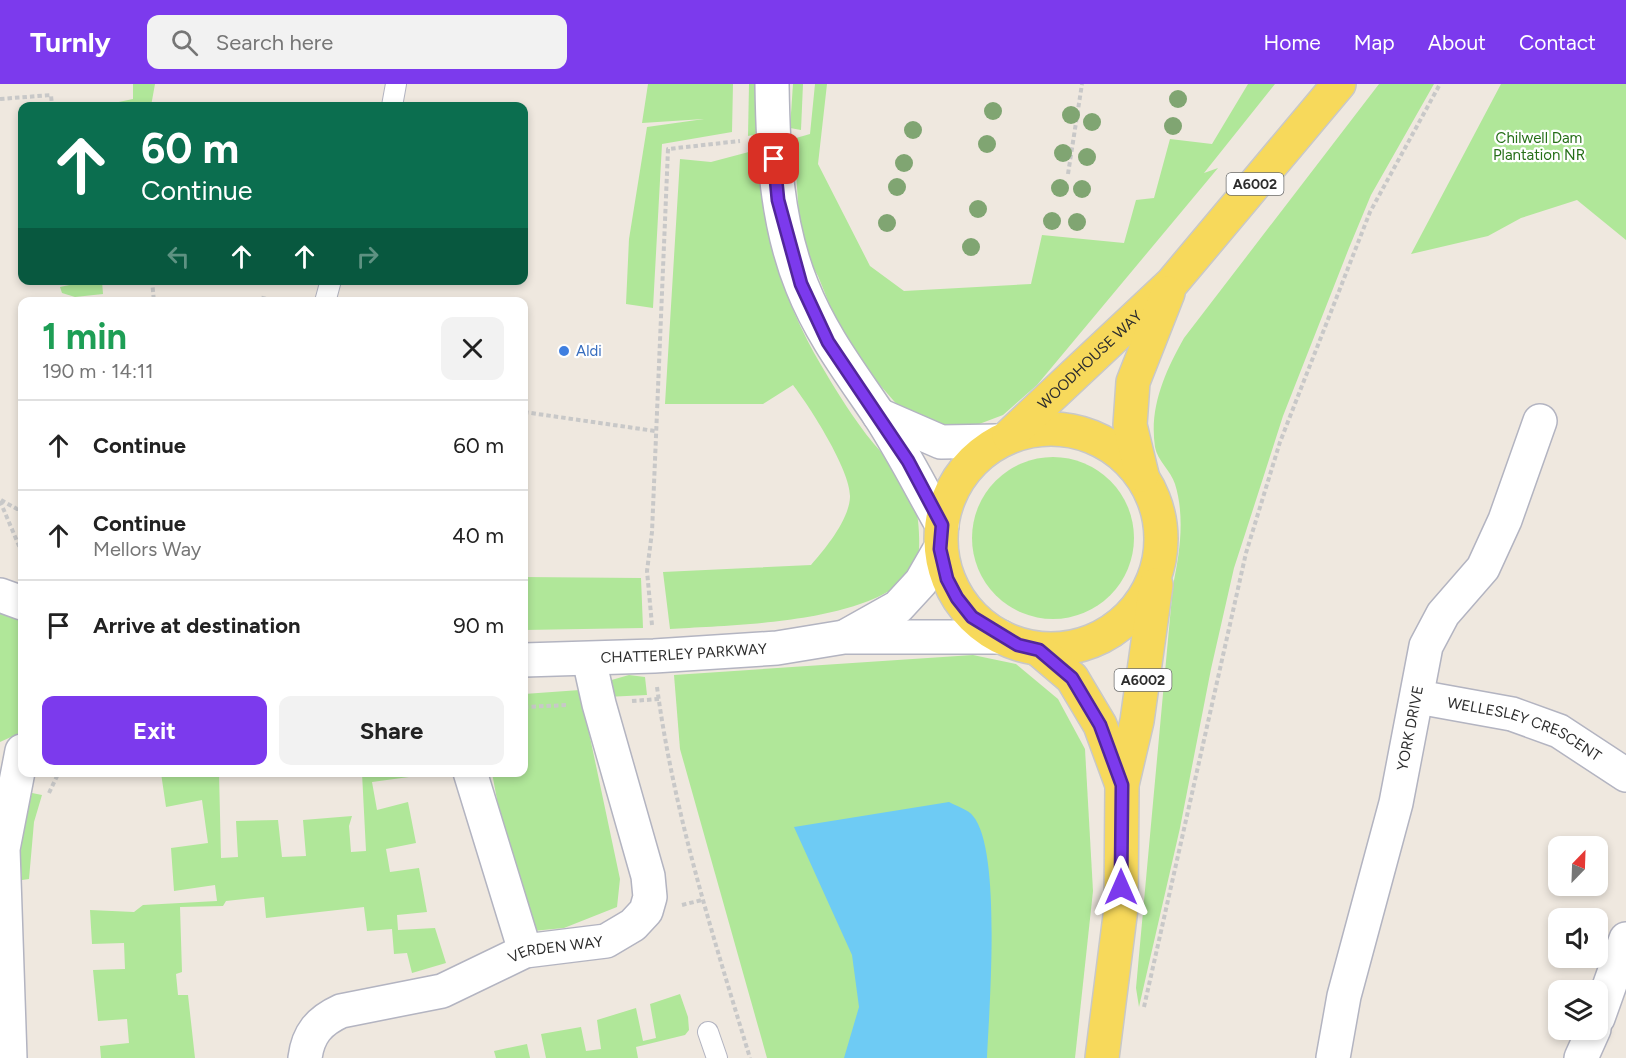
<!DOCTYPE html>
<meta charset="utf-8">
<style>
:root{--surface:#fff;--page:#f2f2f2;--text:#222;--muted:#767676;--line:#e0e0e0;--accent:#7c3aed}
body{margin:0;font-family:Figtree,sans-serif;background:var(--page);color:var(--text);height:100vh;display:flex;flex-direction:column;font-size:22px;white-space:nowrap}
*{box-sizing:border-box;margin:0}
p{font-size:20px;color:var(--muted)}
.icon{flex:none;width:33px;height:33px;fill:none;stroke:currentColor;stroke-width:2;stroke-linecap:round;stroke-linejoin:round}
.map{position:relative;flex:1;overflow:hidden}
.panel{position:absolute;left:18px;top:213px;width:510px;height:480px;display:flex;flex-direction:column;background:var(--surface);border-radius:12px;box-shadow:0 3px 9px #0003}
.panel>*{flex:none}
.guide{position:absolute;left:18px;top:18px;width:510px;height:183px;border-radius:12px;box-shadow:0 3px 9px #0003;background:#0b6e4f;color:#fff;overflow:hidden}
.needle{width:39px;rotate:23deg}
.controls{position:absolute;left:1548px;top:752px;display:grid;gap:12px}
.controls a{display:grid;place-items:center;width:60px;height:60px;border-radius:12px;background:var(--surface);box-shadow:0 3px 9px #0003;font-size:30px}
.pin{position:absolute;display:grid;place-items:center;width:51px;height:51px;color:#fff;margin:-26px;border-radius:12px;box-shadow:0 3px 9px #0006}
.me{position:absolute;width:66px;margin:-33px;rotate:0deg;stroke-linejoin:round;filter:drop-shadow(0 0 4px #0008)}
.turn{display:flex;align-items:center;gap:21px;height:126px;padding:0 24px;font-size:27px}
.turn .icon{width:78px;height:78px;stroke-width:2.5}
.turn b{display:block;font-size:42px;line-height:51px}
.lanes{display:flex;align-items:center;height:57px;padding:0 24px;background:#0003;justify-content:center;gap:30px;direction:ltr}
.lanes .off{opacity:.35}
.round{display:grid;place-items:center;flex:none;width:63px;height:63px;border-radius:12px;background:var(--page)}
.head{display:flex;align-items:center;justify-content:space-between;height:102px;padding:0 24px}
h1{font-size:36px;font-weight:700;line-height:45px;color:#1e9e55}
.action{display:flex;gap:12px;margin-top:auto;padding:12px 24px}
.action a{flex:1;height:69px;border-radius:12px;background:var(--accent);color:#fff;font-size:24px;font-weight:700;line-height:69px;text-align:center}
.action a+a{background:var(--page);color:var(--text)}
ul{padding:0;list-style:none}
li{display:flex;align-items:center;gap:18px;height:90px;padding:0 24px;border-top:2px solid var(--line)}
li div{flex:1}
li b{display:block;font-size:22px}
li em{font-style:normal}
header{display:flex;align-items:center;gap:36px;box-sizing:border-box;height:84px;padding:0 30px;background:var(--accent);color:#fff}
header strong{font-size:28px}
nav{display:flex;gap:33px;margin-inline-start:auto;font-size:21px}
.search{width:420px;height:54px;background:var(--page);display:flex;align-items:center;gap:15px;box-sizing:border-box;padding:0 21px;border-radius:12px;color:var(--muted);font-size:22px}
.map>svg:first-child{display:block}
.green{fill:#b0e799}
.water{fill:#6ecbf4}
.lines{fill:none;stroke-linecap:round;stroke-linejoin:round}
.service-casing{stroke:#b3b4c1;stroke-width:22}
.minor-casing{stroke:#b3b4c1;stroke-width:36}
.primary-casing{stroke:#c8c8c8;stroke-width:36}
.path{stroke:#c8c8c8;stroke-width:4;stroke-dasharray:4.5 3;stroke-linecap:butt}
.service{stroke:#fff;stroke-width:20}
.minor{stroke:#fff;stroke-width:33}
.primary{stroke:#f7d95b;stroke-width:33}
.tree{fill:#80a572}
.route-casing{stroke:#51269a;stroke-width:15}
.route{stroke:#7c3aed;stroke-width:10}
.shop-dot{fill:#3f7fe0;stroke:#fff;stroke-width:2}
.labels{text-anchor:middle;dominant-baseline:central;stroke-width:4.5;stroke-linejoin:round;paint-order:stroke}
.shield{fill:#fff;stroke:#6c6c6c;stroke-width:1.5}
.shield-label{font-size:14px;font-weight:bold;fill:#2d2d2d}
.park-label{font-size:15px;fill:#266f18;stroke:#fff}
.shop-label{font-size:15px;fill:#366cbe;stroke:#fff;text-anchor:start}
.street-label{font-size:15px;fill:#2d2d2d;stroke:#fff}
</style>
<header>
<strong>Turnly</strong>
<div class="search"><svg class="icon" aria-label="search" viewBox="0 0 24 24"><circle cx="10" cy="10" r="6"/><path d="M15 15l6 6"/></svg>Search here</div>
<nav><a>Home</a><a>Map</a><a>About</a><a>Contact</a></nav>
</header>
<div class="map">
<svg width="1626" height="974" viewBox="0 0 1626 974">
<rect width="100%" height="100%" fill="#efe8df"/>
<!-- green -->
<g class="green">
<polygon points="133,0 155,0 151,22 109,22 109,20 133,15"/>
<polygon points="648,0 733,0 732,48 662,60 653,224 626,220 629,155 647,43 704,35 642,39"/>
<polygon points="749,0 758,0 759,50 748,52"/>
<polygon points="793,0 803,0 801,46 790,44"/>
<polygon points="815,0 827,0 818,80 870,182 904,207 1031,200 1042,151 1124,159 1136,116 1154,114 1170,55 1212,60 1248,0 1275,0 1204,89 1218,84 1037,301 1003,331 966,345 929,339 900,324 865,284 839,244 818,192 801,161 794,60 796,54 810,50"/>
<path d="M1379,0H1434L1371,111L1349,164L1283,332L1247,444L1234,484L1211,585L1180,744L1139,923L1136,904L1173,501C1180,469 1185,432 1175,400C1171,387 1157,376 1155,363C1149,323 1165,288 1184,254Z"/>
<polygon points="1501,0 1626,0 1626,156 1577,116 1521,134 1488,152 1411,170"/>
<path d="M760,65C765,100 766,138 775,173C784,209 802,249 821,281C834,303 848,326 863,346C880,370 907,390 915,420C919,433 922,472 915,483C880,540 731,541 670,545L663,488L811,481C825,465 849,436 850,413C851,387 810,323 793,301L763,320H665L680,75L711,78Z"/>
<polygon points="93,196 102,197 103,210 75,213 62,209 60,203"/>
<circle cx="1053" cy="454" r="81"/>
<polygon points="524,493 641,494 643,544 524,546"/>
<polygon points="0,528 22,537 22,648 0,658"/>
<polygon points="973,571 1016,580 1058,615 1085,665 1093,807 1075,974 767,974 680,665 674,591"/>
<polygon points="629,591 645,593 647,611 606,613 608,597"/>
<polygon points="580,606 620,795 617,823 564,844 522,848 492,689 524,688 524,610"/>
<polygon points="161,689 219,689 221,774 238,773 236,737 278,736 282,773 306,772 303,736 352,732 349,742 351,768 366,767 362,689 408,689 409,693 372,698 377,726 408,718 416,759 386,765 390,788 419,784 427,828 397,831 398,846 435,844 446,879 412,889 407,869 394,870 392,845 367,847 364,823 266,834 264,813 226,817 223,822 180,823 182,888 176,890 178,911 188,911 195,974 101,974 100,962 129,959 127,935 98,937 93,886 125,885 124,859 92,860 90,826 134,828 143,821 217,817 215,801 174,807 171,764 208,759 202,716 166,723"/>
<path d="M32,709L42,711L34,738L29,795L22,796C19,764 22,739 32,709Z"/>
<polygon points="680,910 688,933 689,946 685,951 636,963 638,974 546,974 541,950 581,943 586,967 601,965 597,936 636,924 643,957 656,954 650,920"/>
<polygon points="527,960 530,974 496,974 494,967"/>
</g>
<!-- water -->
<path class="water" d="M949,718C956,722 969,726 973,732C1002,766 989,926 987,974H844L859,923L852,871L794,743Z"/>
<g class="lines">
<defs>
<g id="service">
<polyline points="392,22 396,0"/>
<polyline points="325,218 331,196"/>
<polyline points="708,948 717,974"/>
</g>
<g id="minor">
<path d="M772,0C773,68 776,138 802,202C821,250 850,288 879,331C902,366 921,404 942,441"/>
<polyline points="879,331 941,358 998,357"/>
<polyline points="0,511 22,519"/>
<polyline points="848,551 898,523 921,498 940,465"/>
<path id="s1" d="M524,576L654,572L777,564L844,553H1001"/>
<path id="s2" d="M1418,613L1512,630L1559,647L1626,691"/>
<polyline points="470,688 525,867"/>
<polyline points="1598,934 1626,855"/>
<polyline points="10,974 3,765 22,667"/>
<path id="s3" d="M305,974C308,950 319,937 341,927L442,907L525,867L606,857L633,841L646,827L650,813L648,792L599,620L589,575"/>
<path id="s4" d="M1333,974L1344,912L1396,719L1426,562L1443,530L1483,484L1505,436L1540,337"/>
<polyline points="1581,974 1594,945"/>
</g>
<g id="primary">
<circle cx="1051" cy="455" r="110"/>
<path id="s5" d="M1009,352L1172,199L1339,0"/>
<polyline points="1142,391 1130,341 1133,298 1168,209"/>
<polyline points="1039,566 1072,594 1100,641 1122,701"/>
<polyline points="1102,974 1121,824 1122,701 1137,637 1156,501"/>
</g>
</defs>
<!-- service casing -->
<use href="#service" class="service-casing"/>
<!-- minor casing -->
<use href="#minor" class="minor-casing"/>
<!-- primary casing -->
<use href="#primary" class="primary-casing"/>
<!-- path -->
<g class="path">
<polyline points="0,15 51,11 52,22"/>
<polyline points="1068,90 1082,0"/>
<polyline points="152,196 154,218"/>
<polyline points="258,218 259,213 279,218"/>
<polyline points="524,328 655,347"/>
<polyline points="1,416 17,425 22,422"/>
<polyline points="0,417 22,469"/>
<polyline points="652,541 647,487 652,448 668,65 740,57"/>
<path d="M657,603C674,730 713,852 750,974"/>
<polyline points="632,617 659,615"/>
<polyline points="524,623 568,621"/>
<polyline points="49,709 59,688"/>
<polyline points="682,821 702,816"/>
<polyline points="1144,923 1246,469 1280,358 1370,128 1440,0"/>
</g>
<!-- service -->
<use href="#service" class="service"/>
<!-- minor -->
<use href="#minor" class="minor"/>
<!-- primary -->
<use href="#primary" class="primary"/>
</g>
<!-- trees -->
<g class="tree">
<circle cx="1178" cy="15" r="9"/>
<circle cx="993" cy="27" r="9"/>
<circle cx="1071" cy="31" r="9"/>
<circle cx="1092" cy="38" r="9"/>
<circle cx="1173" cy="42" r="9"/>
<circle cx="913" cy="46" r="9"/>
<circle cx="987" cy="60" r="9"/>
<circle cx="1063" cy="69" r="9"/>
<circle cx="1087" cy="73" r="9"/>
<circle cx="904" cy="79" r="9"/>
<circle cx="897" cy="103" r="9"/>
<circle cx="1060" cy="104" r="9"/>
<circle cx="1082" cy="105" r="9"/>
<circle cx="978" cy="125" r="9"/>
<circle cx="1052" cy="137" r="9"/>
<circle cx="1077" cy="138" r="9"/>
<circle cx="887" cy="139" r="9"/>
<circle cx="971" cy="163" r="9"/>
</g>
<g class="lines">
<defs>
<polyline id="route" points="774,75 778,116 801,200 828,258 908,377 942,441 940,465 947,495 957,514 972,533 1018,561 1039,566 1072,594 1100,641 1122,701 1121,803"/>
</defs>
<!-- route casing -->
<use href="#route" class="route-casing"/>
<!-- route -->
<use href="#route" class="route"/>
</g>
<!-- markers -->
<circle class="shop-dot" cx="564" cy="267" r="6"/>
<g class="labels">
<!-- shield labels -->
<g class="shield">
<rect x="1226.5" y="89" width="57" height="22" rx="4.5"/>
<rect x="1114.5" y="585" width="57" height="22" rx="4.5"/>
</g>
<g class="shield-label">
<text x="1255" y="100">A6002</text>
<text x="1143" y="596">A6002</text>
</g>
<!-- park labels -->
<g class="park-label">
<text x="1539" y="54">Chilwell Dam<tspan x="1539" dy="17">Plantation NR</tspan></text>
</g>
<!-- shop labels -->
<g class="shop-label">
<text x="576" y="267">Aldi</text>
</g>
<!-- street labels -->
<g class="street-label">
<text stroke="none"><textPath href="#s5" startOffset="111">WOODHOUSE WAY</textPath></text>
<text stroke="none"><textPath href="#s1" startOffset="160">CHATTERLEY PARKWAY</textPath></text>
<text stroke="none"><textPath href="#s4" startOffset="339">YORK DRIVE</textPath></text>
<text stroke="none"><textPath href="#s2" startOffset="112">WELLESLEY CRESCENT</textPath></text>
<text stroke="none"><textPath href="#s3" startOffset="288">VERDEN WAY</textPath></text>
</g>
</g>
</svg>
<div class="controls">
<a><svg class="needle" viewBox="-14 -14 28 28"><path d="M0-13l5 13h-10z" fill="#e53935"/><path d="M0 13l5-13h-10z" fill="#767676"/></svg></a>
<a><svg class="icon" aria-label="sound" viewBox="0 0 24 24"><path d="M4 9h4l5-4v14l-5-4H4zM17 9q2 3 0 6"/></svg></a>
<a><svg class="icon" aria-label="layers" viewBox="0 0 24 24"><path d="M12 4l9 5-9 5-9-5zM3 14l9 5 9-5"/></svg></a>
</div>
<div class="pin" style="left:774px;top:75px;background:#d93025"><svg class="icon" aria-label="arrive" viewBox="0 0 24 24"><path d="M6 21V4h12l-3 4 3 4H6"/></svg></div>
<svg class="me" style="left:1121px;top:803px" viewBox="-20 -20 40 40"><path d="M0-17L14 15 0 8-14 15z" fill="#7c3aed" stroke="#fff" stroke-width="4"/></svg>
<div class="guide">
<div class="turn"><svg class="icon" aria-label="ahead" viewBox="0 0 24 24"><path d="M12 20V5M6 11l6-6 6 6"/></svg><div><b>60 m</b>Continue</div></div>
<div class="lanes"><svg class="icon off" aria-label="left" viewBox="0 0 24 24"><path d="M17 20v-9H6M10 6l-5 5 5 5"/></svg><svg class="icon" aria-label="ahead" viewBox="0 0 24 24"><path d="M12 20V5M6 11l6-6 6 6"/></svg><svg class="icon" aria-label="ahead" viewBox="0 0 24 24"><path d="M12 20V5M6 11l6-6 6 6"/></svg><svg class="icon off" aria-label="right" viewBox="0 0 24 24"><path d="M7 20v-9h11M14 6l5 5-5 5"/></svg></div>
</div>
<section class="panel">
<div class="head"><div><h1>1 min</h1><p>190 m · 14:11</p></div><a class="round"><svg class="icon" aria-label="close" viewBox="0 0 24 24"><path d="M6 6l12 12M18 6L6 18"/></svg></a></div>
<ul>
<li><svg class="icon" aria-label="ahead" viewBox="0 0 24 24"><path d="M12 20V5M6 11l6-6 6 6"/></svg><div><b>Continue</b></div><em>60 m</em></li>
<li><svg class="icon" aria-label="ahead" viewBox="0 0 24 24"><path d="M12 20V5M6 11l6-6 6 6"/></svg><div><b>Continue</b><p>Mellors Way</p></div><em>40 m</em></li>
<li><svg class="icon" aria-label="arrive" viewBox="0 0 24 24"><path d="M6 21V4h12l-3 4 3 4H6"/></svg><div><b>Arrive at destination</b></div><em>90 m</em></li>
</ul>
<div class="action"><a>Exit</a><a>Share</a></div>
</section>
</div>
